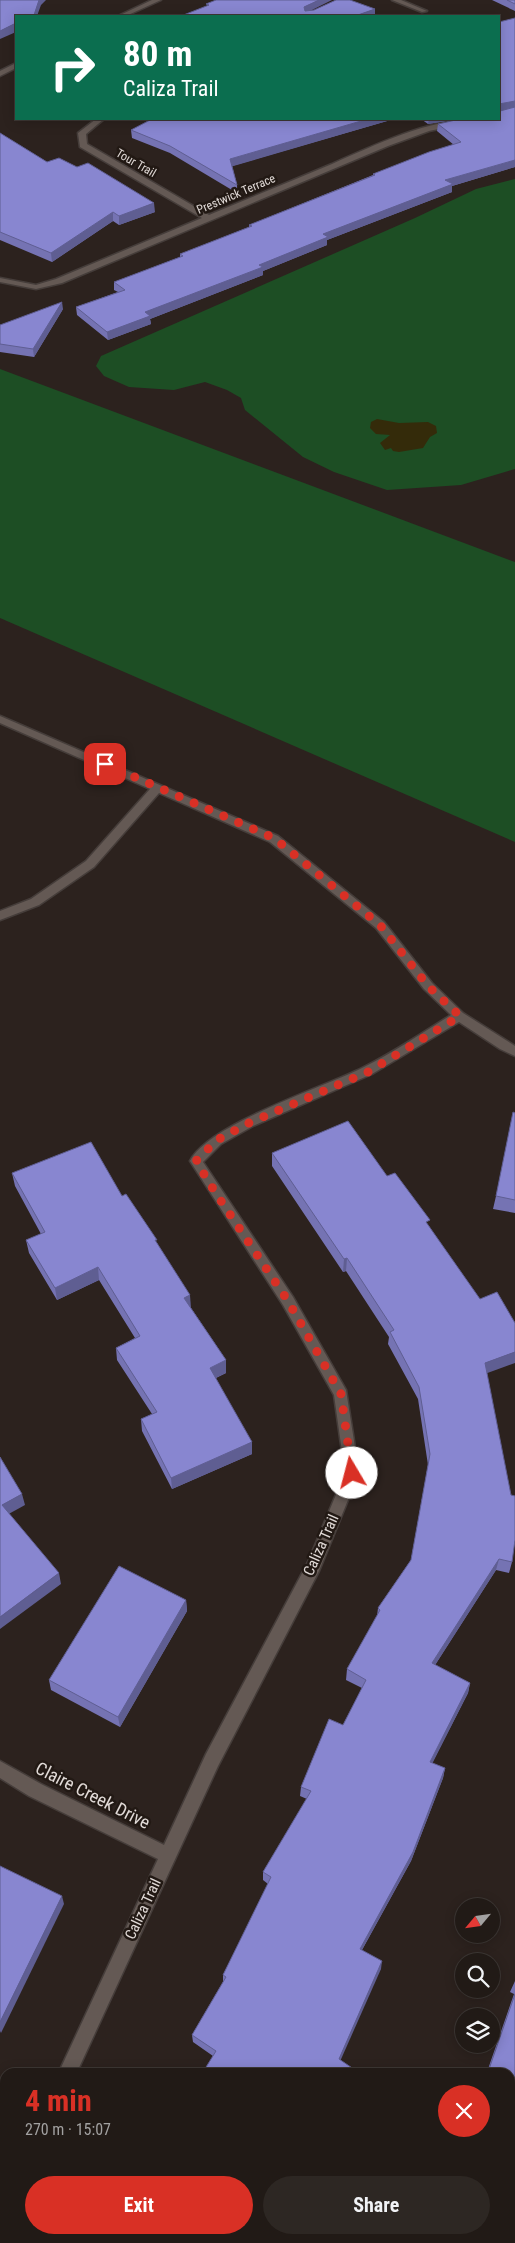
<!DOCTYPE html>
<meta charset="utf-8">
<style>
:root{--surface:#211a16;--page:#2d2723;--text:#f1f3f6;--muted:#a2a1a1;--line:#3e3835;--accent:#d93025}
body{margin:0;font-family:"Roboto Condensed",sans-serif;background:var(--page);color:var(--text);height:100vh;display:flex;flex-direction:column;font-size:19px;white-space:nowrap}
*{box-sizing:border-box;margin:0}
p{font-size:16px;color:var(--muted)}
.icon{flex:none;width:28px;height:28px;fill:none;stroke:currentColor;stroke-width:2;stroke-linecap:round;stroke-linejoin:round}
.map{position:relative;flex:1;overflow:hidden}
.details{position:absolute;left:0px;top:2068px;width:515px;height:176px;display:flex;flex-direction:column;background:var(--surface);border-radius:15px 15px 0 0;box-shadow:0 2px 12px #0003,0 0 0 1px var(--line)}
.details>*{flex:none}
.banner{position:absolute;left:15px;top:15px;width:485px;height:105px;border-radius:0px;box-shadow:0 2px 12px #0003,0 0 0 1px var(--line);background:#0b6e4f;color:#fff;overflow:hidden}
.needle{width:32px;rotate:241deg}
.tools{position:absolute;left:455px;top:1898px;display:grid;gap:10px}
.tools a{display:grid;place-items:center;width:45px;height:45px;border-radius:50%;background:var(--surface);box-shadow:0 2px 12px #0003,0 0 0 1px var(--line);font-size:25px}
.pin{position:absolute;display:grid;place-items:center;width:42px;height:42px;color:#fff;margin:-21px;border-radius:10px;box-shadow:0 2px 8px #0006}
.me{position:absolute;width:55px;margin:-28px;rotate:352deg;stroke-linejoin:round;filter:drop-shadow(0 0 4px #0008)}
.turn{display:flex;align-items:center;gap:18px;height:105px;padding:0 25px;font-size:22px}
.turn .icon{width:65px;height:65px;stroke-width:2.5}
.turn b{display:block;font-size:35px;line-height:42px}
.round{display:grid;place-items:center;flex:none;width:52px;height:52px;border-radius:26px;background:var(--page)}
.summary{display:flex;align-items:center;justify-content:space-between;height:85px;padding:0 25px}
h1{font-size:30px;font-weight:700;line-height:38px;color:var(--accent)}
.button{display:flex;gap:10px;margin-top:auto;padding:10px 25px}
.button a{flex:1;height:58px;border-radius:30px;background:var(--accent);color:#fff;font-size:20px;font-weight:700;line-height:58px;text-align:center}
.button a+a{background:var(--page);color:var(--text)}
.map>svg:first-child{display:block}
.green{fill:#1d4e24}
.sand{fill:#342b0a}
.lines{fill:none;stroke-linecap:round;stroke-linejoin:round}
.minor-casing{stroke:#453d3a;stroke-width:3}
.tertiary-casing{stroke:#453d3a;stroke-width:3}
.minor{fill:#645954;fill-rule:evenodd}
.tertiary{fill:#645954;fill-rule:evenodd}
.wall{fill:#7573b3}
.shaded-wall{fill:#5f5e92}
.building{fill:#8886d0;stroke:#5f5e92}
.route{stroke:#d93025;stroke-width:9;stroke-dasharray:0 16.2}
.labels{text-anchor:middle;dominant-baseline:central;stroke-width:5;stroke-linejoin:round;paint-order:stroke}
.far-street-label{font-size:12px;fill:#e1dad7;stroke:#221914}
.street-label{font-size:15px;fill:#e1dad7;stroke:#221914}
.near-street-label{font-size:18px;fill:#e1dad7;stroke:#221914}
</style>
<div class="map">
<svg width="515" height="2243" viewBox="0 0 515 2243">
<rect width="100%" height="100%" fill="#2c221e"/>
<!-- green -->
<g class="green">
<polygon points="515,179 515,469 461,485 387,490 334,472 303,457 245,410 241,398 227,390 205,382 174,390 129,387 104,376 96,366 101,356 415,218 476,189"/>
<polygon points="0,369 515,562 515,842 0,618"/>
</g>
<!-- sand -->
<polygon class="sand" points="377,419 399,423 428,422 436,426 437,433 430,437 423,448 399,452 393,451 391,448 385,450 380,443 390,435 376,434 370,428 371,422"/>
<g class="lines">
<defs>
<g id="minor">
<polygon points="392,0 401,0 427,11 422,12"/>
<path d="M96,119H104L86,134L87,144L209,215C250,198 291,181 332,164C377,144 435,116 485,119L429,131L388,146L62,283L36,289L0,282V278L36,285L56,279L202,218L80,147L78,133Z"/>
<path d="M0,716L278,836L384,922L432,983L463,1013L515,1046V1056L500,1049L459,1022L372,1074L253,1126L221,1144L203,1162L293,1297L346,1390L359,1473L319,1571L218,1766L77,2072H59L158,1859L29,1796L0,1778V1761L41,1784L164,1845L206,1754L308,1562L345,1473L334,1395L283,1305L190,1161C209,1124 322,1088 362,1068C393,1053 422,1033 451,1015L424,989L376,928L270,842L159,793L94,867L39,905L0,920V911L31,899L86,861L150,789L0,723Z"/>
<polygon points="5,2199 5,2226 0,2228 0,2201"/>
</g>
<g id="tertiary">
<polygon points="152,0 161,0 126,16 118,16"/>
<polygon points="16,63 16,68 0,76 0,71"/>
</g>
</defs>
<!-- minor casing -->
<use href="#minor" class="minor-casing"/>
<!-- tertiary casing -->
<use href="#tertiary" class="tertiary-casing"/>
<!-- minor -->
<use href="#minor" class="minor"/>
<!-- tertiary -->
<use href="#tertiary" class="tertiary"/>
</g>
<!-- wall -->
<g class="wall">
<polygon points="492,0 515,0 515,11"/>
<polygon points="515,18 515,167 452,186 452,192 327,240 327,245 263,271 263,275 150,319 151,324 108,340 77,315 76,307 118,292 114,290 114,282 180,257 180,254 249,227 249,225 373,175 373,174 454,145 437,131 438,124 499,119"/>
<polygon points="394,119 232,166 237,185 237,193 170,153 132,138 131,130"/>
<polygon points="421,119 458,119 428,124"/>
<polygon points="0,133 47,162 155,212 119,225 113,221 52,262 0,240"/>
<polygon points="63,309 34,357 0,352 0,325"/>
<polygon points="515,1113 515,1213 493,1209 496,1196"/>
<polygon points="272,1153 387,1176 429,1226 487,1374 512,1562 509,1573 496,1570 435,1665 470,1683 468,1693 432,1763 445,1768 443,1778 411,1861 362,1950 381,1969 213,2056 193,2042 192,2035 223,1982 223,1975 268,1884 263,1880 263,1872 307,1799 300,1796 301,1787 343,1725 362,1688 346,1680 347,1669 377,1616 378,1608 411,1560 428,1465 418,1399 388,1344 389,1337 346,1271 343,1272 272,1166"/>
<polygon points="12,1173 122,1196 157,1243 191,1308 226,1360 226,1373 216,1378 252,1454 172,1489 142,1431 141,1419 152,1414 117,1360 116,1348 135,1338 99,1280 57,1300 29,1253 26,1240 41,1234 15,1186"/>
<polygon points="186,1600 187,1611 120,1727 51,1690 49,1680"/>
<polygon points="515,1981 515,2243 413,2243 415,2239 510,2239 510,2072 487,2072 514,1994 510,1992"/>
</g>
<!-- shaded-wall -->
<g class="shaded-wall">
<polygon points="39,0 46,0 41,5 37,16 32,16"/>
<polygon points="319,0 332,0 304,14 304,7"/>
<polygon points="375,9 375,16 355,16"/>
<polygon points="16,23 16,32 0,39 0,31"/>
<polygon points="515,101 515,108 499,112 499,104"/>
<polygon points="368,119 394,119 230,167 230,159"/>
<polygon points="429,119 458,119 428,124"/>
<polygon points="515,160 515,167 452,186 452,192 327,240 327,245 263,271 263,275 150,319 151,324 108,340 107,332 145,312 259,265 323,234 445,180"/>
<polygon points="154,203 155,212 119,225 119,216"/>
<polygon points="113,212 113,221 52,262 51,253"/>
<polygon points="62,302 63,309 34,357 33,349"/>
<polygon points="347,1258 346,1271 343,1272 344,1259"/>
<polygon points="98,1267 99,1280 57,1300 55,1288"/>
<polygon points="190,1295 191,1308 184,1298"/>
<polygon points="515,1352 515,1363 482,1375 485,1363"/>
<polygon points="226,1360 226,1373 211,1380 210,1368"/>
<polygon points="252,1442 252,1454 172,1489 171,1478"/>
<polygon points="22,1494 25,1505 5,1516 2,1505"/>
<polygon points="499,1559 496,1570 430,1673 432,1663"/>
<polygon points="59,1573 61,1584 0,1629 0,1617"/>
<polygon points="186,1600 187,1611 120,1727 118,1717"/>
<polygon points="470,1683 468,1693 428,1772 430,1762"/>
<polygon points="445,1768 443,1778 411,1861 358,1957 360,1949"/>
<polygon points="62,1896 64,1904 1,2033 0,2031 0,2022"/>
<polygon points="382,1961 381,1969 338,2066 339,2059"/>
</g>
<!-- building -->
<g class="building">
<polygon points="0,0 39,0 34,15 32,16 16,16 16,23 0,31"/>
<polygon points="216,0 319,0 304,7 305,11 314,10 336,0 350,0 375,9 355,16 181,16 209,5 206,4"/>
<polygon points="507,0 515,0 515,4"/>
<polygon points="515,18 515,101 499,104 499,22"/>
<polygon points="515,107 515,160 445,180 453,184 323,234 328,237 259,265 263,267 145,312 150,316 107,332 76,307 125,290 114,282 183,256 180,254 252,226 249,225 375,175 373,174 429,152 461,142 438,124 460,119 499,119 499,110 500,111"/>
<polygon points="152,119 368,119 230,159 237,185 170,146 131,130"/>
<polygon points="0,133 47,162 59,158 77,167 88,163 154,203 119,216 113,212 51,253 0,232"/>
<polygon points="62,302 33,349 0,344 0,325"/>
<polygon points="513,1112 515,1113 515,1200 496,1196"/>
<polygon points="348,1121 387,1176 395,1173 430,1220 426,1222 480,1299 497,1292 515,1323 515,1352 485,1363 511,1495 515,1496 515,1540 512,1562 499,1559 432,1663 470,1683 430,1762 445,1768 413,1852 360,1949 382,1961 339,2059 358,2072 203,2072 216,2051 192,2035 226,1977 223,1975 271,1877 263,1872 311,1791 301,1787 329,1719 343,1725 366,1680 347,1669 380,1610 378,1608 411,1560 430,1454 419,1387 390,1332 394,1330 347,1258 344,1259 272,1153"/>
<polygon points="91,1142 122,1196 126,1194 157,1240 155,1240 190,1295 184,1298 226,1360 210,1368 252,1442 171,1478 141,1419 157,1412 116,1348 140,1336 98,1267 55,1288 26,1240 45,1232 12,1173"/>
<polygon points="0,1457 22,1494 2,1505 59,1573 0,1617"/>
<polygon points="119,1566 186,1600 118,1717 49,1680"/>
<polygon points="0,1866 62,1896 0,2022"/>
<polygon points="515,1994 515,2243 414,2243 415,2239 510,2239 510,2072 488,2072"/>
<polygon points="116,2239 252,2239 250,2243 114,2243"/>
</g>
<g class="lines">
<!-- route -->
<polyline class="route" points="105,764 274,838 380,925 428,986 460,1016 368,1072 249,1123 217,1140 196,1161 215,1192 288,1301 341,1394 352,1473"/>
</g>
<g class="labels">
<!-- far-street labels -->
<g class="far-street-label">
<text transform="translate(136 163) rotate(30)">Tour Trail</text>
<text transform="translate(236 194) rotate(-23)">Prestwick Terrace</text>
</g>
<!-- street labels -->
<g class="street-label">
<text transform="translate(321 1545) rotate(-66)">Caliza Trail</text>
<text transform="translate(143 1909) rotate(-65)">Caliza Trail</text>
</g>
<!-- near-street labels -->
<g class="near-street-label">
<text transform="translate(93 1795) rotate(27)">Claire Creek Drive</text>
</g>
</g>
</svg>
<div class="tools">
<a><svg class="needle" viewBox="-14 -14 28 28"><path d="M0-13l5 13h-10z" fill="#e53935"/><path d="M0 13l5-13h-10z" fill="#a2a1a1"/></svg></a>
<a><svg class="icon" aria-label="search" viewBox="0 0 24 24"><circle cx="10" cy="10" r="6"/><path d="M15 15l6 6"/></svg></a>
<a><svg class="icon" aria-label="layers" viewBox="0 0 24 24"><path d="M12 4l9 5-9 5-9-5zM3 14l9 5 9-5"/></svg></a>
</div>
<div class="pin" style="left:105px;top:764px;background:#d93025"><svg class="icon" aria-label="arrive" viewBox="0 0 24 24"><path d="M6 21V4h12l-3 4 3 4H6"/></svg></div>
<svg class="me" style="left:352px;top:1473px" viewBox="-20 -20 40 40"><circle r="19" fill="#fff"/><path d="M0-13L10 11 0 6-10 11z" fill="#d93025"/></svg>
<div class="banner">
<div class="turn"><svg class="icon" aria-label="right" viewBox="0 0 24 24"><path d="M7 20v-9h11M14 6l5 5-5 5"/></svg><div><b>80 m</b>Caliza Trail</div></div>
</div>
<section class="details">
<div class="summary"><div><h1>4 min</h1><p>270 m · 15:07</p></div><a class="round" style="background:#d93025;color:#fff"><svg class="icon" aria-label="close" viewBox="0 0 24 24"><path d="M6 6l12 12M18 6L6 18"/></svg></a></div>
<div class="button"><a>Exit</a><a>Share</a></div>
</section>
</div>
